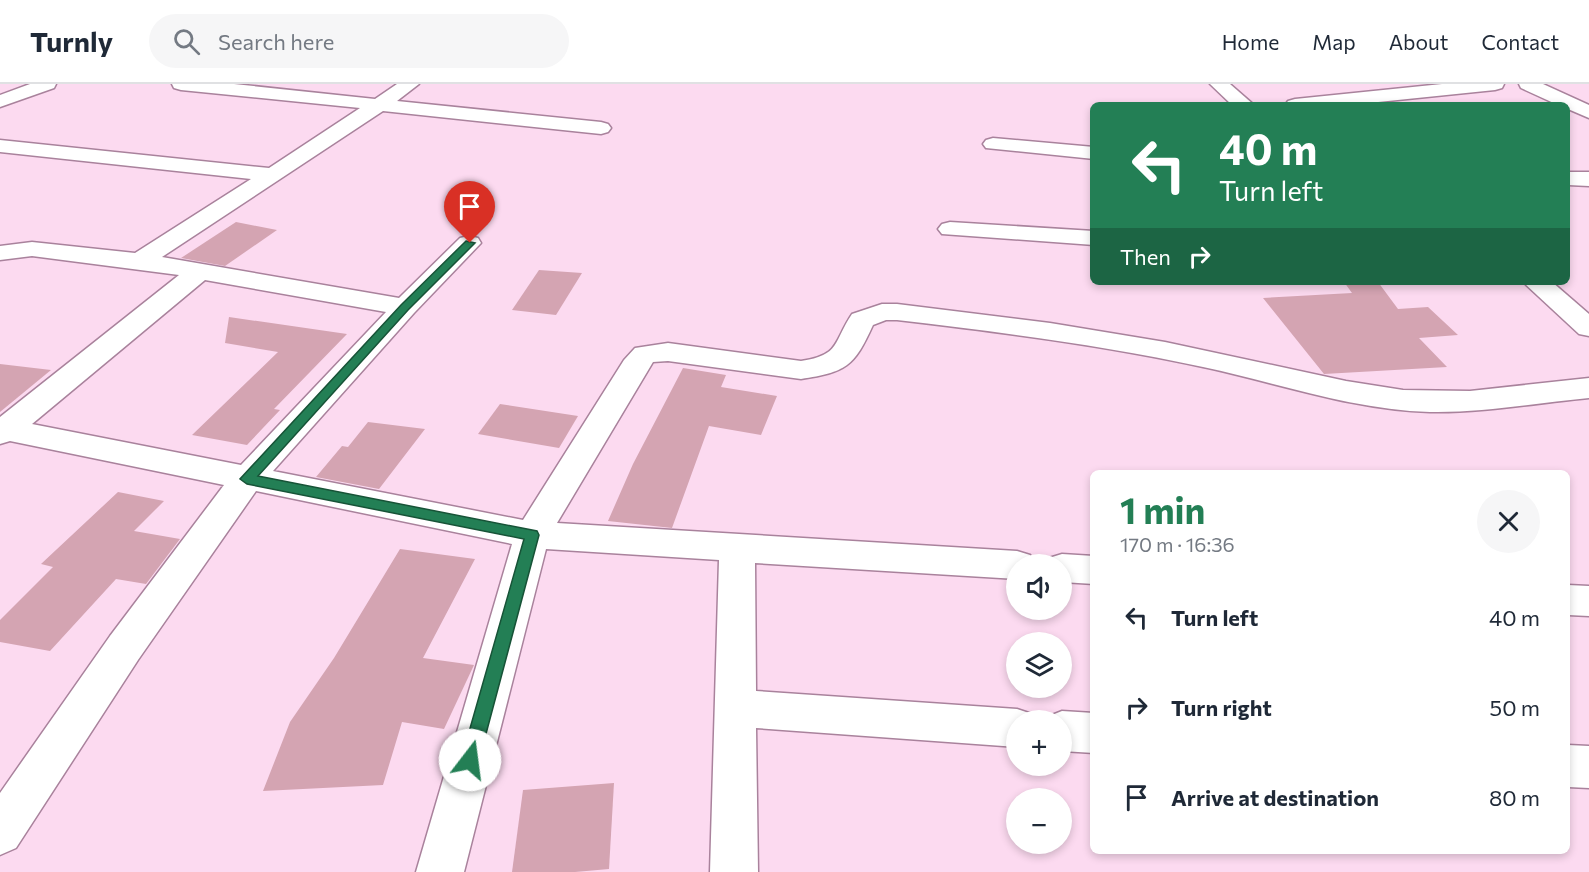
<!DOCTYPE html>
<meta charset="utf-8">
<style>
:root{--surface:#fff;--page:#f6f6f7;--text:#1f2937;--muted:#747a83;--line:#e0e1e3;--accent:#237f55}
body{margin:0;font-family:Commissioner,sans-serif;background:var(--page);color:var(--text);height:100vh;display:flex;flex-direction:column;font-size:22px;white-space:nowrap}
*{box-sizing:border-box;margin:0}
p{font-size:20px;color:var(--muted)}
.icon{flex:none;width:33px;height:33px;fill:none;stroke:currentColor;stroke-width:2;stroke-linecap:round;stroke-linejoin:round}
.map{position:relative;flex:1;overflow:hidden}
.panel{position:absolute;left:1090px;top:386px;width:480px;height:384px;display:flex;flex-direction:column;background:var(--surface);border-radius:9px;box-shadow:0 3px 9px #0003}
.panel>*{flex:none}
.hud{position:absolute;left:1090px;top:18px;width:480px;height:183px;border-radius:9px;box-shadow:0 3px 9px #0003;background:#237f55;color:#fff;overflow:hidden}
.tools{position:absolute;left:1006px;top:470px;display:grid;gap:12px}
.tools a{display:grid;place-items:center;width:66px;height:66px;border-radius:50%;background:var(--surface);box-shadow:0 3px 9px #0003;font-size:30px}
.pin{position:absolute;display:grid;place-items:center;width:51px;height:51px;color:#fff;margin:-62px -26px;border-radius:50% 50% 50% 0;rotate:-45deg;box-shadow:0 0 6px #0007}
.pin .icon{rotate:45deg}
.me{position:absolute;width:66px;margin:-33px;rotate:15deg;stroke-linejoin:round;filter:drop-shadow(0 0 4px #0008)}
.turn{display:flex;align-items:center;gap:21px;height:126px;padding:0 30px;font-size:27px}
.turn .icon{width:78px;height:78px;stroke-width:2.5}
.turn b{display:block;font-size:42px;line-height:51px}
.then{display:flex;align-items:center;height:57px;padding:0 30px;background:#0003;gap:12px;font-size:22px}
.round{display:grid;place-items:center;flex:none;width:63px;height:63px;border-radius:32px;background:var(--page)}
.summary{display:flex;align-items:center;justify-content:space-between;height:102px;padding:0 30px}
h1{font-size:36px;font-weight:700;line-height:45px;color:var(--accent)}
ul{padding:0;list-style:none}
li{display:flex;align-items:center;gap:18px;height:90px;padding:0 30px}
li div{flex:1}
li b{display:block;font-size:22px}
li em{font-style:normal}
header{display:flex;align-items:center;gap:36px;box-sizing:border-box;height:84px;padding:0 30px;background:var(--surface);border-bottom:2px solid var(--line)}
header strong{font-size:28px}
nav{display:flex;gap:33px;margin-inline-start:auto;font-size:21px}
.search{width:420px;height:54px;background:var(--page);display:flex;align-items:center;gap:15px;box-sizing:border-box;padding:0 21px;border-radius:33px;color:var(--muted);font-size:22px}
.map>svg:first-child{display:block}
.building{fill:#d4a4b2}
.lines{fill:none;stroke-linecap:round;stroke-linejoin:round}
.minor-casing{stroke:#a9829c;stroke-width:3}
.primary-casing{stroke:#a9829c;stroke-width:3}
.minor{fill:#fff;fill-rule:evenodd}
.primary{fill:#fff;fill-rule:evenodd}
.route{fill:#237f55;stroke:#175337;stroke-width:1.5}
</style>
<header>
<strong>Turnly</strong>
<div class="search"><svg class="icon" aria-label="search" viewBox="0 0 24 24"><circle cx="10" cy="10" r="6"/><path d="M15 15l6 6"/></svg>Search here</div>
<nav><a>Home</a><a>Map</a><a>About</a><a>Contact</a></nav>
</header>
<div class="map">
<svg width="1589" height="788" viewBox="0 0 1589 788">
<rect width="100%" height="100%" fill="#fcdaf0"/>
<!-- building -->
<g class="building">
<polygon points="236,138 277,146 225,182 181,174"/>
<polygon points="539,186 582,189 556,231 512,226"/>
<polygon points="1344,198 1378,198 1398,225 1428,223 1458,251 1419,254 1447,283 1324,290 1263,214 1352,209"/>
<polygon points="229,233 347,250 274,325 280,326 247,361 192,351 278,268 225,259"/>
<polygon points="0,280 51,286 0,328"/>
<polygon points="683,284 726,291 721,303 777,312 761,351 709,342 672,444 608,437 633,380"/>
<polygon points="500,320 578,332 559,364 478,350"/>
<polygon points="368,338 425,345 379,405 316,393 342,362 348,363"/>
<polygon points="118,408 164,417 134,447 180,455 146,500 116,495 50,567 0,558 0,536 53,483 41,480"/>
<polygon points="400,465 475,475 423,574 474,581 444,645 402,638 383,701 263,707 290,638 334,574"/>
<polygon points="614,699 609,785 575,788 512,788 523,706"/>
</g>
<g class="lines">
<defs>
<g id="minor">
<polygon points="30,0 56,0 54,4 0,23 0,11"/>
<path d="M172,0H234L375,15L397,0H419L397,17L601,38L608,40L611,44L608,48L601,50L383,27L162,173L399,214L460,154L469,152L478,154L481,159L414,229L273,387L523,436L624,276L635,264L668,259L801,277C841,271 833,258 852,230L882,220H897L1050,239L1165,258L1346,297L1403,306L1470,307L1589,294V314C1536,319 1483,329 1430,328C1353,326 1278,299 1203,283C1102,261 999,248 897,236H886L873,241C854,283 846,288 801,295L668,277L653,278L557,439L1017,467L1030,471L1035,480H1017V495L755,479L756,607L1017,625L1032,630L1035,636H1017V663L756,644L758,788H710L719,476L546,465L464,788H416L512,460L256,407L138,576L16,764L0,771V709L110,552L224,401L10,357L0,360V333L179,191L32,172L0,176V162L32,158L135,169L251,95L0,68V56L269,84L360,24L181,6L174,4ZM205,196L386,228L241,381L32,340Z"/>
<polygon points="1210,0 1230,0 1254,21 1232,21"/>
<polygon points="1442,0 1504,0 1502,4 1495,6 1349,21 1285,21 1288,17 1295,15"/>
<polygon points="993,54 1094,63 1094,75 986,64 983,60 986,56"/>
<polygon points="1568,88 1589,88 1589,102 1568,101"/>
<polygon points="950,138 1094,147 1094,161 942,150 938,145 942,140"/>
<polygon points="1523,198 1552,198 1589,230 1589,252 1579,250"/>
<polygon points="1062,470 1094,472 1094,500 1062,498 1062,480 1046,480 1049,474"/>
<polygon points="1568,501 1589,502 1589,532 1568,531"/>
<polygon points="1062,627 1094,629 1094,669 1062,667 1062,636 1046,636 1047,633"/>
<polygon points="1568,661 1589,662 1589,704 1568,703"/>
</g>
<polygon id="primary" points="1519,0 1543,0 1589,21 1589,34 1568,25 1568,21 1558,21 1521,4"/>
</defs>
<!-- minor casing -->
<use href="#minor" class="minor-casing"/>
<!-- primary casing -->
<use href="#primary" class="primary-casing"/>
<!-- minor -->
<use href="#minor" class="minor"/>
<!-- primary -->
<use href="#primary" class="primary"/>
</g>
<!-- route -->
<polygon class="route" points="466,157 475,159 408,226 258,392 537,447 539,451 479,676 477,682 470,684 464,682 461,676 524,455 247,400 240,395 401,221"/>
</svg>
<div class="tools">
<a><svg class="icon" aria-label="sound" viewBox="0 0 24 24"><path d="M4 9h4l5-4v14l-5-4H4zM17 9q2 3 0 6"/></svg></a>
<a><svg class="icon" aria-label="layers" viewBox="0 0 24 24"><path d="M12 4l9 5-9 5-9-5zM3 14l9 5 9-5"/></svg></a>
<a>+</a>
<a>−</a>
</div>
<div class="pin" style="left:470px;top:159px;background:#d93025"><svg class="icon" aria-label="arrive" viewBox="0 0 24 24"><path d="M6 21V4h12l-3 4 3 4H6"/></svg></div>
<svg class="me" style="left:470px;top:676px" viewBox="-20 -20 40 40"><circle r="19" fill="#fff"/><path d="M0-13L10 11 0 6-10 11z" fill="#237f55"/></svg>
<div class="hud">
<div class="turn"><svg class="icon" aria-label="left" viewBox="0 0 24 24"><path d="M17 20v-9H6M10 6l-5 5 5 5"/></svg><div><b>40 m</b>Turn left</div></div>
<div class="then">Then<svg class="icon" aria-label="right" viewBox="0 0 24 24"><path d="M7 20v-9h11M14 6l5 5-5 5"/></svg></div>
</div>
<section class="panel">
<div class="summary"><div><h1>1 min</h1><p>170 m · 16:36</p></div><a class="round"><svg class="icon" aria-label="close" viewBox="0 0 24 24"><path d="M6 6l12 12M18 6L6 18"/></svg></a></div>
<ul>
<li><svg class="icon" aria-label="left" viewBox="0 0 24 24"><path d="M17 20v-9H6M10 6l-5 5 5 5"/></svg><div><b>Turn left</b></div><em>40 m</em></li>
<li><svg class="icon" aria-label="right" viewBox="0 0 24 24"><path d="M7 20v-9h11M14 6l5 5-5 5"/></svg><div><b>Turn right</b></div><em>50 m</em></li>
<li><svg class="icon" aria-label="arrive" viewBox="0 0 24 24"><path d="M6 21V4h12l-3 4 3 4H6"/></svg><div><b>Arrive at destination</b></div><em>80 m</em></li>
</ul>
</section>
</div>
